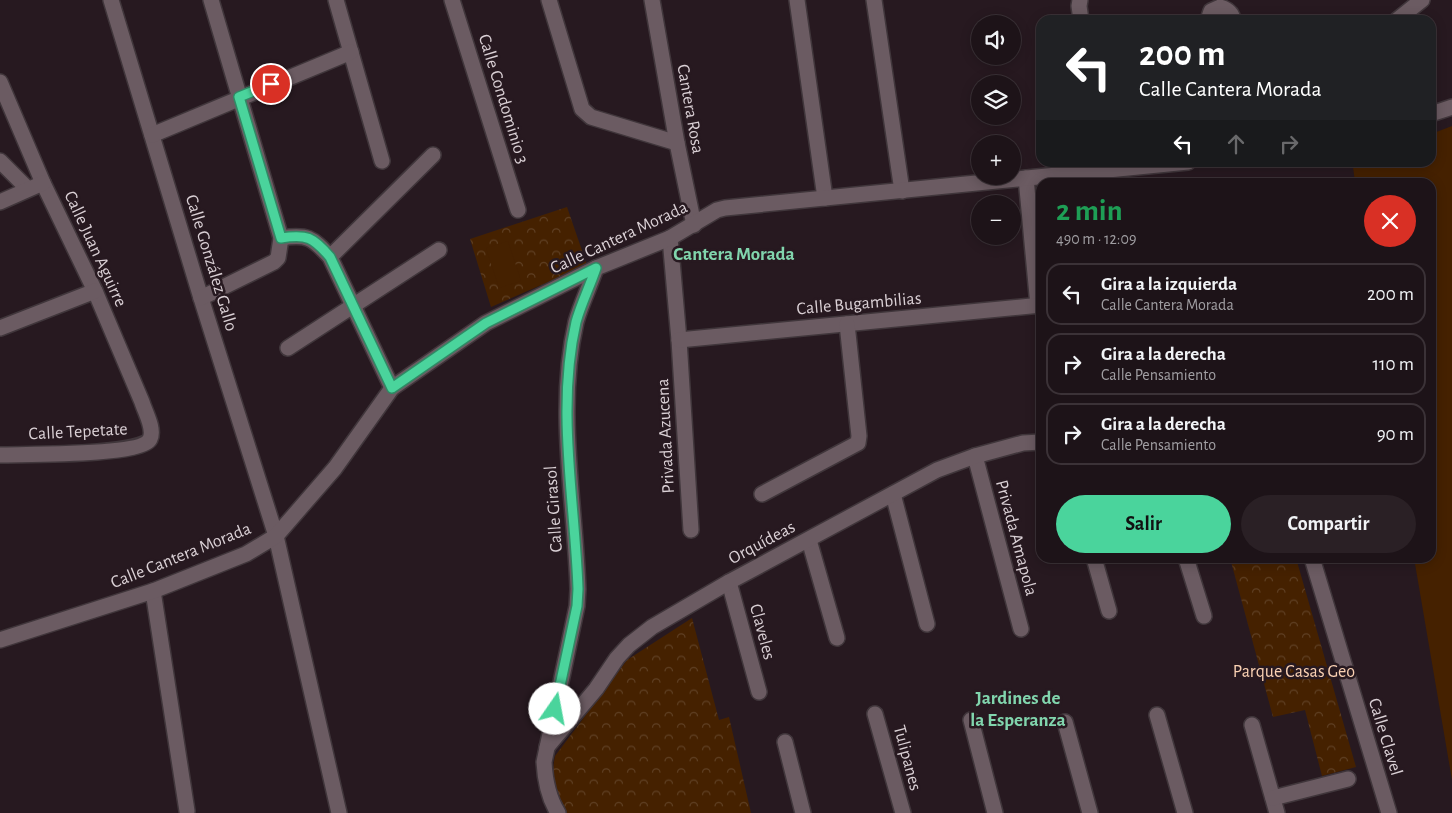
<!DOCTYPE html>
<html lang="es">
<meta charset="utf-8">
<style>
:root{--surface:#1d1318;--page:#2a2025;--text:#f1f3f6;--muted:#a09ea2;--line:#3b3237;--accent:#4ad49c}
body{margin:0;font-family:"Alegreya Sans",sans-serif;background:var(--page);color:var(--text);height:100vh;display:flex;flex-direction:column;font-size:19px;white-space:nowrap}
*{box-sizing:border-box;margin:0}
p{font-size:16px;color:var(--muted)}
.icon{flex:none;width:28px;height:28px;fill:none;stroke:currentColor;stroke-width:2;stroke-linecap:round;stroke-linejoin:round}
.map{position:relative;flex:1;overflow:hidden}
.details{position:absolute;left:1036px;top:178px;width:400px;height:385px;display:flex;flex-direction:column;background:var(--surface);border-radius:15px;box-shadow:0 2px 12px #0003,0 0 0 1px var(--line)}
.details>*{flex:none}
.hud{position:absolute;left:1036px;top:15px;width:400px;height:152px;border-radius:15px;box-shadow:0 2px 12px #0003,0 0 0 1px var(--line);background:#202124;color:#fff;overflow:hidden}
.buttons{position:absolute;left:971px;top:15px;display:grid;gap:10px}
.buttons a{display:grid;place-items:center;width:50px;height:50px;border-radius:50%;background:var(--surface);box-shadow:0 2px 12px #0003,0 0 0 1px var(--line);font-size:25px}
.pin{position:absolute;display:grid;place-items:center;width:42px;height:42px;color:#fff;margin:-21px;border:2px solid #fff;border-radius:50%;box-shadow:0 1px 5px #0007}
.me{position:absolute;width:55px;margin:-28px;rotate:12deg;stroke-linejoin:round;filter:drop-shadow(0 0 4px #0008)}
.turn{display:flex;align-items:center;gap:18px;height:105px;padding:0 20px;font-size:22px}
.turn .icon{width:65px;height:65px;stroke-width:2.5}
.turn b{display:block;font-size:35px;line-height:42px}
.lanes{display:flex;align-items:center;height:48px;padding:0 20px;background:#0003;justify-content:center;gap:25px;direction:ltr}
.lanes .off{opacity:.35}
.round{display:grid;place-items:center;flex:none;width:52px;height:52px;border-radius:26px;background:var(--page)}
.head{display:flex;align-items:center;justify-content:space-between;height:85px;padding:0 20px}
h1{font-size:30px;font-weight:700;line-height:38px;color:#1e9e55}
.primary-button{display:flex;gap:10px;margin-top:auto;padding:10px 20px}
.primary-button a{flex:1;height:58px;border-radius:30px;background:var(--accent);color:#111;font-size:20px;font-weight:700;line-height:58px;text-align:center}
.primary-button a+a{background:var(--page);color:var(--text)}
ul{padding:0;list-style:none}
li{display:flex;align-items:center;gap:15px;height:62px;margin:0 10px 8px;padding:0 10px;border:2px solid var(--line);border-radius:15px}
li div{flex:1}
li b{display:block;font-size:19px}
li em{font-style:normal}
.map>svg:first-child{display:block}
.park{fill:url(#park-crowns)}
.pitch{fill:#452100}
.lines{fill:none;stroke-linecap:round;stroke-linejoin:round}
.minor-casing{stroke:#40363b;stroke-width:18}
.minor{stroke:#6b5b62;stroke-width:15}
.route-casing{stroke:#308a65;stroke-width:12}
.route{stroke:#4ad49c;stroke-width:9}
.labels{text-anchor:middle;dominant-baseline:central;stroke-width:5;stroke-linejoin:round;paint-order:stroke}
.street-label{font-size:18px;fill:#dad0d5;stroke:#271920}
.park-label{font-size:18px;fill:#fad1b3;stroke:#271920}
.neighbourhood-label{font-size:19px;font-weight:bold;fill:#81d5ad;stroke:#271920}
</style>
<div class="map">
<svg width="1452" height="813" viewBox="0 0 1452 813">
<defs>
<pattern id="park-crowns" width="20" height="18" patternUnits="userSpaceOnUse" patternTransform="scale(1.25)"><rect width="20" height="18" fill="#452100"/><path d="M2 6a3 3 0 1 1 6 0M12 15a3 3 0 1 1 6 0" fill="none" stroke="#5f4024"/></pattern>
</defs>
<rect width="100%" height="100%" fill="#271920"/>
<!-- park -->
<g class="park">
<polygon points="567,207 587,265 491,307 470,239"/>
<polygon points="1230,558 1296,558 1356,767 1322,776 1305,710 1273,717"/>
<path d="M692,618L719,720L729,717L751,813H563C552,795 551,777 555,756L627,660Z"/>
</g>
<!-- pitch -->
<g class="pitch">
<polygon points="1452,126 1452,780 1414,558 1431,558 1431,182 1355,182 1353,167 1363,163 1431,162 1431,134"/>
<polygon points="508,241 521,281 499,288 486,248"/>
</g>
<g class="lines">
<defs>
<g id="minor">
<polyline points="111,0 201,298 276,536 339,813"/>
<polyline points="336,0 382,161"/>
<polyline points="452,0 518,210"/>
<polyline points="549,0 582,109 591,117 677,143"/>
<polyline points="652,0 677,143 694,225"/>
<polyline points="797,0 825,198"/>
<polyline points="874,0 902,191"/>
<polyline points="1080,0 1079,6 1081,20"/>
<path d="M1208,20L1211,11L1220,7C1227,9 1232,12 1233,20"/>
<polyline points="1397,20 1422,0"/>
<path d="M0,82L43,183L95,291L142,402C145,412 155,429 150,439C142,456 22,454 0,455"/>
<polyline points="1431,114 1452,107"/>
<polyline points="152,135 351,52"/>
<polyline points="0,161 28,189"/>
<polyline points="1026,178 1038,306"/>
<polyline points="0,202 43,183"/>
<path d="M281,238C307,234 312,237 330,257L392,388"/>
<polyline points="670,238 679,340 691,530"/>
<polyline points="330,257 433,155"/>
<polyline points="201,298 274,262 278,258 281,238 211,0"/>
<polyline points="0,328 95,291"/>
<polyline points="679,340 1041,305"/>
<polyline points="288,348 439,250"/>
<polyline points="975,456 1021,629"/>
<polyline points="762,494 858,443 859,436 847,324"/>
<polyline points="893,494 927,624"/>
<polyline points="809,540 837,638"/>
<polyline points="1094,558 1109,611"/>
<polyline points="1186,558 1204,616"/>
<polyline points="1312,558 1389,813"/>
<polyline points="729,582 759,692"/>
<polyline points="153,591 187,811"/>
<polyline points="0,640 153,591 246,554 276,536 335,468 392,388 486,323 596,268 670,238 717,210 725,208 1188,162"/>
<polyline points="875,714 903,813"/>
<polyline points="1157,715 1185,813"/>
<polyline points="971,720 995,813"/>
<polyline points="1065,722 1090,813"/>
<polyline points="1252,725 1277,813"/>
<polyline points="785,742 803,813"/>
<polyline points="547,747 596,689 617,658 629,645 652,627 729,582 937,470 975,456 1023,443 1041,442"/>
<polyline points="1273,798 1348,779"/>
<path d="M558,813C548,797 545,781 544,762L577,606L578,589C575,501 556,409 576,322C581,304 590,286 596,268"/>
</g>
</defs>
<!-- minor casing -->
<use href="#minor" class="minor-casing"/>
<!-- minor -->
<use href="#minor" class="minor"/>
</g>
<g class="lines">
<defs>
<path id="route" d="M271,84L239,97L281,238C307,234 313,237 330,257L392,388L486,323L596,268C590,286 581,304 576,322C556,409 575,501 578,589L577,606L555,709"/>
</defs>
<!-- route casing -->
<use href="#route" class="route-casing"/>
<!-- route -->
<use href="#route" class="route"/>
</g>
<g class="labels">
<!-- street labels -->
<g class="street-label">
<text transform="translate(503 99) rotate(73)">Calle Condominio 3</text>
<text transform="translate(690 109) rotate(80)">Cantera Rosa</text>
<text transform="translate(619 238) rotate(-25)">Calle Cantera Morada</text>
<text transform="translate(95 249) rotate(65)">Calle Juan Aguirre</text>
<text transform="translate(211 263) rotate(73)">Calle González Gallo</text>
<text transform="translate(859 304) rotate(-5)">Calle Bugambilias</text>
<text transform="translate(78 432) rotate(-3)">Calle Tepetate</text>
<text transform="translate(666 436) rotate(-93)">Privada Azucena</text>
<text transform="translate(554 509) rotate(-94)">Calle Girasol</text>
<text transform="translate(1016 538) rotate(75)">Privada Amapola</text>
<text transform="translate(762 543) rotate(-28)">Orquídeas</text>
<text transform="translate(181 556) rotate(-22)">Calle Cantera Morada</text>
<text transform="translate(762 632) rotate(75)">Claveles</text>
<text transform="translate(1385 737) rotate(73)">Calle Clavel</text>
<text transform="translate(907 758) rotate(75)">Tulipanes</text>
</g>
<!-- park labels -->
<g class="park-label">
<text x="1294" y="672">Parque Casas Geo</text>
</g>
<!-- neighbourhood labels -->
<g class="neighbourhood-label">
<text x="734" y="254">Cantera Morada</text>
<text x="1018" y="698">Jardines de<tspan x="1018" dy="22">la Esperanza</tspan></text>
</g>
</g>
</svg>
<div class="buttons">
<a><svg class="icon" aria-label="sound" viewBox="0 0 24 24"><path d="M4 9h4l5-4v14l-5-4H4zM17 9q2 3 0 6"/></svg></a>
<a><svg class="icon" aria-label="layers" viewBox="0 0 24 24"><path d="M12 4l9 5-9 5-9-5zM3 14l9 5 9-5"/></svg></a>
<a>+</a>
<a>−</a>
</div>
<div class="pin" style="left:271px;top:84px;background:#d93025"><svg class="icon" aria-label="arrive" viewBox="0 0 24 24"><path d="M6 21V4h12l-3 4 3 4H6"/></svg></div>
<svg class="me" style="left:555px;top:709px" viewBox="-20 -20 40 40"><circle r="19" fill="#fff"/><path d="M0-13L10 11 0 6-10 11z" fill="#4ad49c"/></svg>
<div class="hud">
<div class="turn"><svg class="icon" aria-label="left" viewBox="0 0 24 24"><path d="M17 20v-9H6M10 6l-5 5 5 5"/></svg><div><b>200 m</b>Calle Cantera Morada</div></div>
<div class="lanes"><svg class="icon" aria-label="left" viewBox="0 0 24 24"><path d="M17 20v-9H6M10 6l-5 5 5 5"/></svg><svg class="icon off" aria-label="ahead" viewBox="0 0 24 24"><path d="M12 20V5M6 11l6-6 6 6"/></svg><svg class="icon off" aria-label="right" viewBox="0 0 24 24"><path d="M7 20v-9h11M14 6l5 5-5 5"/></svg></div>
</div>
<section class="details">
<div class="head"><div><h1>2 min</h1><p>490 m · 12:09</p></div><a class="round" style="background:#d93025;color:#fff"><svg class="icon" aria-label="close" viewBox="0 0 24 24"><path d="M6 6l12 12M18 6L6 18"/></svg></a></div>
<ul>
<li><svg class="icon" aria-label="left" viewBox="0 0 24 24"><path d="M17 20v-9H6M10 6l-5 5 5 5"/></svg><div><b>Gira a la izquierda</b><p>Calle Cantera Morada</p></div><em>200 m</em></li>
<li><svg class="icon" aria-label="right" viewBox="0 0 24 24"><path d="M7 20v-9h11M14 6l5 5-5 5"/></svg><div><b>Gira a la derecha</b><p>Calle Pensamiento</p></div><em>110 m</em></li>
<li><svg class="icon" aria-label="right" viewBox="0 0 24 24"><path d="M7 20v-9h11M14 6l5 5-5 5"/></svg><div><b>Gira a la derecha</b><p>Calle Pensamiento</p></div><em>90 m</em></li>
</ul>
<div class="primary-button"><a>Salir</a><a>Compartir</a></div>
</section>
</div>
